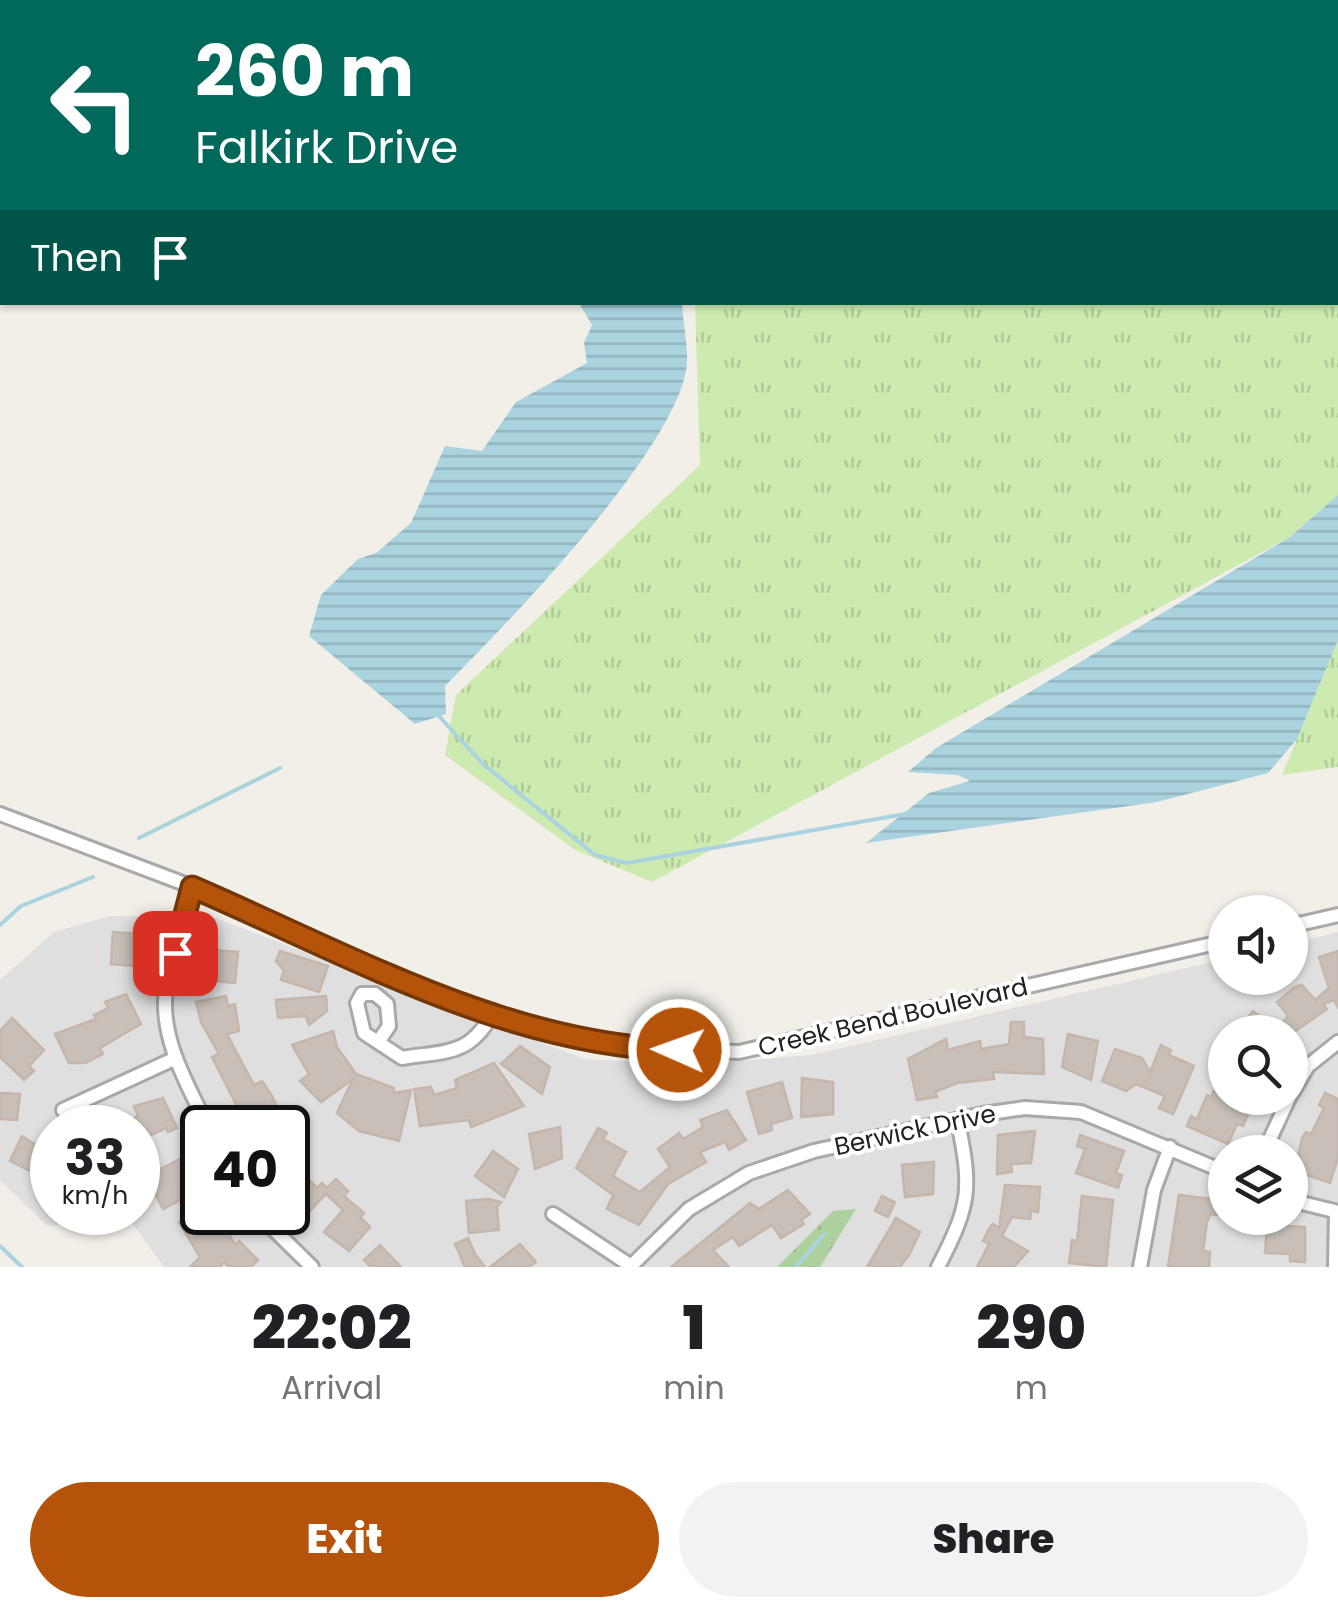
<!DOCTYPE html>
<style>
:root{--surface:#fff;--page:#f2f2f2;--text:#202124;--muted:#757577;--accent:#b45309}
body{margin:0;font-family:Poppins,sans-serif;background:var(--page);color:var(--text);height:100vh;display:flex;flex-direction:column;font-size:38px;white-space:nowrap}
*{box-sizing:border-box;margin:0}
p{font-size:32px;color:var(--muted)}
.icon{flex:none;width:55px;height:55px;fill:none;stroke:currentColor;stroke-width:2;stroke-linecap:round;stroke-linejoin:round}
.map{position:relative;height:1267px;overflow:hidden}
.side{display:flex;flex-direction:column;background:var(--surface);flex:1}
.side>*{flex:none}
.banner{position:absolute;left:0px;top:0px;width:1340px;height:305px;box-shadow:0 2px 8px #0004;background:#00695c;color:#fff;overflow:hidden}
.tools{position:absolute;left:1208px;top:895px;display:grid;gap:20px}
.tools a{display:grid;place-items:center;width:100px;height:100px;border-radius:50%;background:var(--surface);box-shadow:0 2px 8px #0004;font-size:50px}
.speed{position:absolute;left:30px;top:1105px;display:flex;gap:20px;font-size:50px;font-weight:700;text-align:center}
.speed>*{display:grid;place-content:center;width:130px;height:130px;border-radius:50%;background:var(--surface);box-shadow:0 2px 8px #0004;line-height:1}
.speed small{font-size:25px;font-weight:400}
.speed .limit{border:5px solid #111;border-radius:15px;background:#fff;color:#111}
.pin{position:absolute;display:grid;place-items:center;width:85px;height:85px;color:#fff;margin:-42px;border-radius:20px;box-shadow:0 5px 15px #0006}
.me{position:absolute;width:110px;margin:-55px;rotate:272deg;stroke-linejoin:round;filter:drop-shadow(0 0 8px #0008)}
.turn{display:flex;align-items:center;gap:35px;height:210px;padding:0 30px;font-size:45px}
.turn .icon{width:130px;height:130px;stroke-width:2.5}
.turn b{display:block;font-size:70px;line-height:85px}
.then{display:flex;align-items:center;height:95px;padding:0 30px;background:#0003;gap:20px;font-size:38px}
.eta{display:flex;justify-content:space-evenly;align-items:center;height:170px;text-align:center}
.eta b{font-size:60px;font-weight:800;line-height:70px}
.cta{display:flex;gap:20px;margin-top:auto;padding:20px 30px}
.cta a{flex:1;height:115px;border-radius:60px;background:var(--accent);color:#fff;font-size:40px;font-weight:800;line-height:115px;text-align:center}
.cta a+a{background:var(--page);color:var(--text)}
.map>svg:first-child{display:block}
.residential{fill:#e0dfdf;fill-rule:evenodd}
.grass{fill:url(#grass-tufts)}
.forest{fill:url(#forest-crowns)}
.water{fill:url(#water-rules)}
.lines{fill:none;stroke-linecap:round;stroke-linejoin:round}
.stream{stroke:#aad3df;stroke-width:4}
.building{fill:#c7bfb8;stroke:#c4b6ab;stroke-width:2.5}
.minor-casing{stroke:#a9a9a9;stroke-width:18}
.minor{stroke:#fff;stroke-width:12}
.route-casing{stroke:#753606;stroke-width:25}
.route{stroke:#b45309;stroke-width:18}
.labels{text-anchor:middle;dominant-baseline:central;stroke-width:8;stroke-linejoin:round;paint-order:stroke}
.street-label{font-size:25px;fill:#222;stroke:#fff}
</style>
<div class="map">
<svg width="1338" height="1267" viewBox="0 0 1338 1267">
<defs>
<pattern id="grass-tufts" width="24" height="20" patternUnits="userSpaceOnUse" patternTransform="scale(2.5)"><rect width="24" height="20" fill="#cdebb0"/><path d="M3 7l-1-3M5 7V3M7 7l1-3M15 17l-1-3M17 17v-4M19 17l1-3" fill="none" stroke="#b0c997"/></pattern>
<pattern id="forest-crowns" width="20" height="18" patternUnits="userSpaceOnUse" patternTransform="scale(2.5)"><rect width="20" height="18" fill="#add19e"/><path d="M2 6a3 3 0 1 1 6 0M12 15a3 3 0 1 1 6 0" fill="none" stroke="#95b388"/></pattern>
<pattern id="water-rules" width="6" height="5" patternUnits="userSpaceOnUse" patternTransform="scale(2.5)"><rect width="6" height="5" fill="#aad3df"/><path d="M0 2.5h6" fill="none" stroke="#92b5bf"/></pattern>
</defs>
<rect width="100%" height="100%" fill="#f2efe9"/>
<!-- residential -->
<g class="residential">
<polygon points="0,0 118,0 2,2 0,198"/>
<path d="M110,916L213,917L585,1059L690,1065L812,1055L1225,959V978H1290V944L1338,932V1267H164L129,1219L47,1226L0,1180V980L54,932ZM1225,1032H1290V1098H1225ZM52,1128H138V1212H52ZM202,1128H288V1212H202ZM1225,1152H1290V1218H1225Z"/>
</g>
<!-- grass -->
<g class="grass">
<polygon points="118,0 1338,0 1338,495 1290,537 652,882 575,850 445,755 456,695 700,465 695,303 1338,302 1338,2"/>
<polygon points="1338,640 1338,767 1282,775"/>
</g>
<!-- forest -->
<polygon class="forest" points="856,1209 820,1267 777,1267 833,1211"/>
<!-- water -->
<g class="water">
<path d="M579,303H682C683,322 688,344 687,364C679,447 506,625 445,686L446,714L415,724L309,636L321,595L358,559L376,553L411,523L445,446L482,451L516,402L587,363L584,343L592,325Z"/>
<polygon points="1338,495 1338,640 1297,739 1268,773 1157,802 866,843 929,793 970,781 958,775 908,772 936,748 1290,537"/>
</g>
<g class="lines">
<!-- stream -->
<g class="stream">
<polyline points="438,715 483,764 595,855 627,863 905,814"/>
<polyline points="139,838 280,768"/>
<polyline points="0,925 21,906 93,877"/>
<polyline points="0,1246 22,1267"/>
<polyline points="796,1267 824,1234"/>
</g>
</g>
<!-- building -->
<g class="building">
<polygon points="113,932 139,934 135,966 111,964"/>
<polygon points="211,950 238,952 235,983 202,980"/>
<polygon points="280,951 328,966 319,992 281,980 284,971 276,961"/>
<polygon points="1338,951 1338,1007 1334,1000 1323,1004 1327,1009 1294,1032 1236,1032 1253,1011 1277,1030 1288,1016 1277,1002 1295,987 1302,985 1315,1000 1329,988 1319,957"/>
<polygon points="126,994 141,1024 100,1048 103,1054 85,1063 69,1063 55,1034 96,1019 94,1015 108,1008 105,1002"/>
<polygon points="226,996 228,1006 235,1004 239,1031 227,1034 254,1085 262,1081 271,1094 278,1109 269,1113 276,1128 254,1128 246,1109 240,1112 212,1057 219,1054 201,1022 196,1002"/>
<polygon points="326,996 327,1011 309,1025 306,1016 278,1018 276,1000"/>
<polygon points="12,1018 44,1050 29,1066 34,1071 24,1080 0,1057 0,1031"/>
<polygon points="1011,1022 1024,1022 1024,1037 1043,1039 1044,1074 993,1072 994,1079 957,1083 935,1092 937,1097 917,1100 908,1059 946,1039 948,1050 980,1041 981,1049 1009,1044"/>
<polygon points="333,1031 337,1047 356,1074 394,1088 393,1093 411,1090 399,1141 359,1131 337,1113 353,1079 321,1102 300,1081 309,1074 292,1045"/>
<polygon points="1068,1034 1098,1041 1091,1080 1062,1067"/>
<polygon points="1161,1045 1171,1050 1169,1055 1194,1066 1173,1114 1159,1108 1165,1096 1136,1084 1126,1091 1102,1081 1115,1049 1142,1058 1150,1072"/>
<polygon points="520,1046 550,1067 542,1094 501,1064"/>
<polygon points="494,1063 524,1106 471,1127 469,1120 420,1126 414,1089 431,1087 434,1095 457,1088 455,1080"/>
<polygon points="1225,1068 1225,1098 1255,1098 1243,1126 1237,1124 1228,1144 1187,1126 1191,1116 1197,1119 1207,1095 1211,1097"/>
<polygon points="802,1078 833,1082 833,1114 801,1117"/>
<polygon points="782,1082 792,1118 771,1124 772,1130 759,1134 747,1092"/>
<polygon points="0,1093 20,1094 17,1120 0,1119"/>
<polygon points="1325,1093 1338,1099 1338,1158 1330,1183 1295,1171 1302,1138 1306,1132 1311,1134 1324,1108 1319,1105"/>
<polygon points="163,1098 177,1128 168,1132 166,1128 138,1141 138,1128 115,1128 138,1116 134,1106"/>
<polygon points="727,1110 746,1140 729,1150 725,1142 700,1152 706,1162 668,1184 639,1225 607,1209 613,1195 576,1168 598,1128 607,1133 603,1139 626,1152 613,1176 640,1192 670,1167 658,1149 679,1133 683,1139 703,1127 700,1120"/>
<polygon points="560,1127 562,1158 535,1169 529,1134"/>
<polygon points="1035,1131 1031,1163 1011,1164 1012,1172 997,1174 998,1135"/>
<polygon points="1080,1135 1124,1151 1116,1173 1122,1175 1118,1188 1076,1173 1085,1149 1077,1146"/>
<polygon points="22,1136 51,1155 41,1176 10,1161"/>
<polygon points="493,1151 518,1169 504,1197 475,1176"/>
<polygon points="180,1159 191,1179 196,1177 202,1189 163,1209 151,1186 145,1189 141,1179"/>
<polygon points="934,1162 933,1194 905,1197 902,1165"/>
<polygon points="306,1177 317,1188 322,1183 327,1188 336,1179 348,1191 344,1196 364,1213 360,1217 370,1227 349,1251 324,1232 343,1210 326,1194 308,1213 289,1194"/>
<polygon points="1005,1185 1040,1187 1038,1212 1031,1211 1030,1219 1012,1217 1002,1236 1028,1251 1014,1267 977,1267 989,1244 983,1241 989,1229 993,1224 999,1228"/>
<polygon points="788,1190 810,1214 801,1220 804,1224 781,1238 772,1225 739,1246 733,1237 713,1250 729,1267 671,1267 750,1203 759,1209"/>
<polygon points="1179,1195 1221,1200 1219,1215 1211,1214 1207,1222 1203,1251 1210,1252 1209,1267 1168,1267"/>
<polygon points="882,1196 895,1202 888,1217 875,1211"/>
<polygon points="1082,1196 1113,1200 1106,1267 1069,1263 1072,1240 1077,1241"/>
<polygon points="489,1199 501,1202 497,1207 499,1230 469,1233 466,1201"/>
<polygon points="202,1204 202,1212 216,1212 235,1245 239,1241 258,1260 251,1267 229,1267 224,1262 220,1267 190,1267 200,1257 179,1222"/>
<polygon points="896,1218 920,1232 909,1255 900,1267 867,1267"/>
<polygon points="1267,1225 1305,1227 1305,1262 1290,1261 1290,1254 1265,1253"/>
<polygon points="468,1238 475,1254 485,1267 465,1267 455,1244"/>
<polygon points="520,1244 536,1262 529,1267 490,1267"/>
<polygon points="380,1245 401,1267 371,1267 364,1260"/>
</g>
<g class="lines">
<defs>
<g id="minor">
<polyline points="0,814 193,887 491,1016 619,1048 739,1052 1225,941"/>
<path d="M193,887C184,924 166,964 165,1002C164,1047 190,1088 208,1128"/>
<polyline points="1290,926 1338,915"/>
<path d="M378,1042L389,1026L387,1004L375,994H362L357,1003L364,1033L402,1058C444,1051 469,1056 491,1016"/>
<polyline points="1290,1096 1308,1066 1338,1042"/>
<polyline points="63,1110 176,1058"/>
<polyline points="1264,1152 1289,1098"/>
<polyline points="1290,1200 1338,1212"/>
<polyline points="256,1212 312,1267"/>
<polyline points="553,1214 631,1266"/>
<polyline points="630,1267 689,1209 749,1173 814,1151 983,1114 1025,1108 1081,1112 1225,1172"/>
<path d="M938,1267C970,1205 972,1190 958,1122"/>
<polyline points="1140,1267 1154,1190 1170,1147"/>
<polyline points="1335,1267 1336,1212"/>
</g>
</defs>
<!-- minor casing -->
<use href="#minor" class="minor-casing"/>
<!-- minor -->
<use href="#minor" class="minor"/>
</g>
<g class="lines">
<defs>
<path id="route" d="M175,953L192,887C348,954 506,1045 679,1050"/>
</defs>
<!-- route casing -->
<use href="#route" class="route-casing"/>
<!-- route -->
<use href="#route" class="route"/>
</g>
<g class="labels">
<!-- street labels -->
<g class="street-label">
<text transform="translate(893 1017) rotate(-13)">Creek Bend Boulevard</text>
<text transform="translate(915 1130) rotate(-12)">Berwick Drive</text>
</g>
</g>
</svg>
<div class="tools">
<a><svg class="icon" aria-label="sound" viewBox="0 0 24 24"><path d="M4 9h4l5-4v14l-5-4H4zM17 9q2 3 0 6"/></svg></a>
<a><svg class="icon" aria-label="search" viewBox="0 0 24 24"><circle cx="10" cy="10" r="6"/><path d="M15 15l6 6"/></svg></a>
<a><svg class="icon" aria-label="layers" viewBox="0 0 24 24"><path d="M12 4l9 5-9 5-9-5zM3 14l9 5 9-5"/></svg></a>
</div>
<div class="speed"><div>33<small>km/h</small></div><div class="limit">40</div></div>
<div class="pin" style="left:175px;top:953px;background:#d93025"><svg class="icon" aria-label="arrive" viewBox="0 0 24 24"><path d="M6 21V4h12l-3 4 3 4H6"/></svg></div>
<svg class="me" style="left:679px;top:1050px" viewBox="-20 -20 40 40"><circle r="17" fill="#b45309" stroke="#fff" stroke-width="3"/><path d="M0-11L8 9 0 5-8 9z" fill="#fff"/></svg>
<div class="banner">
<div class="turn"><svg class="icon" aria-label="left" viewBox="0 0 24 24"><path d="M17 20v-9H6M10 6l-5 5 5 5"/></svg><div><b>260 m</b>Falkirk Drive</div></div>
<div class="then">Then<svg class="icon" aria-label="arrive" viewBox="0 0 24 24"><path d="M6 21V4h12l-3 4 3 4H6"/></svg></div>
</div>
</div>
<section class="side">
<div class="eta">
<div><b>22:02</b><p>Arrival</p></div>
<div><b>1</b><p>min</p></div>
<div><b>290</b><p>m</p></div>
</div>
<div class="cta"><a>Exit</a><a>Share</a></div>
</section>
